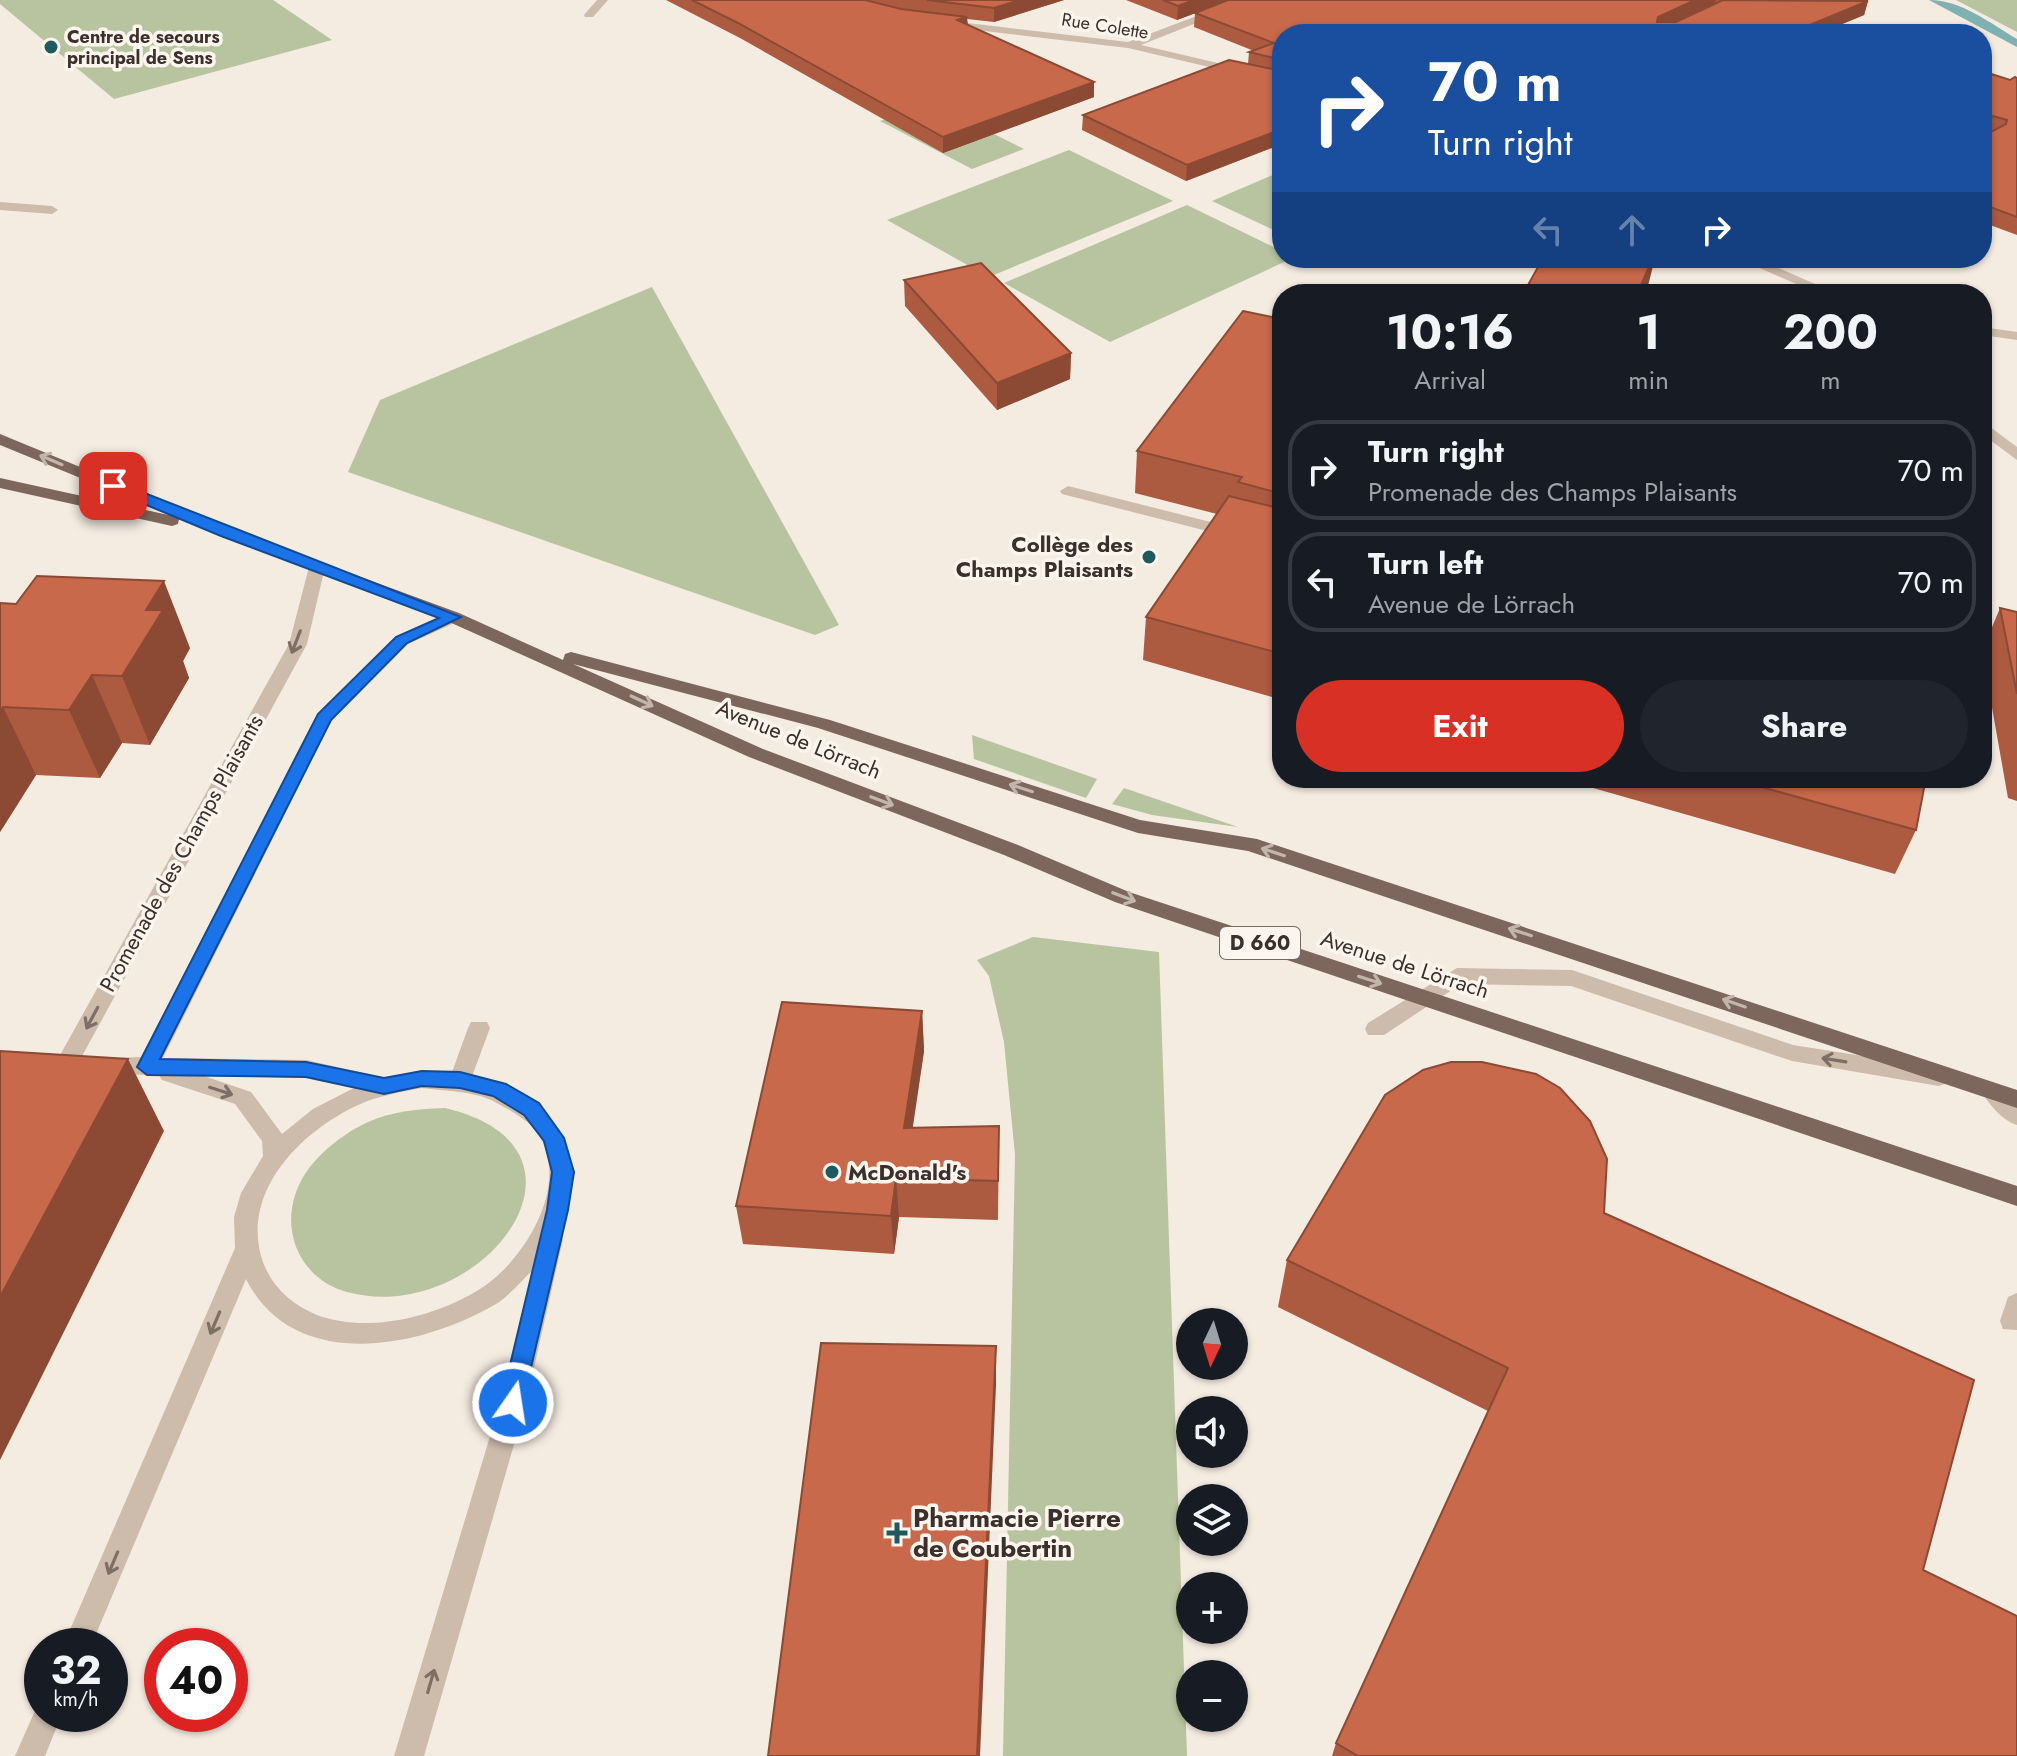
<!DOCTYPE html>
<meta charset="utf-8">
<style>
:root{--surface:#171b24;--page:#20242c;--text:#f1f3f6;--muted:#9ea1a6;--line:#363941;--accent:#d93025}
body{margin:0;font-family:Jost,sans-serif;background:var(--page);color:var(--text);height:100vh;display:flex;flex-direction:column;font-size:30px;white-space:nowrap}
*{box-sizing:border-box;margin:0}
p{font-size:26px;color:var(--muted)}
.icon{flex:none;width:44px;height:44px;fill:none;stroke:currentColor;stroke-width:2;stroke-linecap:round;stroke-linejoin:round}
.map{position:relative;flex:1;overflow:hidden}
.side{position:absolute;left:1272px;top:284px;width:720px;height:504px;display:flex;flex-direction:column;background:var(--surface);border-radius:32px;box-shadow:0 2px 6px #0004}
.side>*{flex:none}
.hud{position:absolute;left:1272px;top:24px;width:720px;height:244px;border-radius:32px;box-shadow:0 2px 6px #0004;background:#1a4fa0;color:#fff;overflow:hidden}
.needle{width:52px;rotate:184deg}
.controls{position:absolute;left:1176px;top:1308px;display:grid;gap:16px}
.controls a{display:grid;place-items:center;width:72px;height:72px;border-radius:50%;background:var(--surface);box-shadow:0 2px 6px #0004;font-size:40px}
.speed{position:absolute;left:24px;top:1628px;display:flex;gap:16px;font-size:40px;font-weight:700;text-align:center}
.speed>*{display:grid;place-content:center;width:104px;height:104px;border-radius:50%;background:var(--surface);box-shadow:0 2px 6px #0004;line-height:1}
.speed small{font-size:20px;font-weight:400}
.speed .limit{border:12px solid #d22;background:#fff;color:#111}
.pin{position:absolute;display:grid;place-items:center;width:68px;height:68px;color:#fff;margin:-34px;border-radius:16px;box-shadow:0 4px 12px #0006}
.me{position:absolute;width:88px;margin:-44px;rotate:13deg;stroke-linejoin:round;filter:drop-shadow(0 0 6px #0008)}
.turn{display:flex;align-items:center;gap:28px;height:168px;padding:0 24px;font-size:36px}
.turn .icon{width:104px;height:104px;stroke-width:2.5}
.turn b{display:block;font-size:56px;line-height:68px}
.lanes{display:flex;align-items:center;height:76px;padding:0 24px;background:#0003;justify-content:center;gap:40px;direction:ltr}
.lanes .off{opacity:.35}
.eta{display:flex;justify-content:space-evenly;align-items:center;height:136px;text-align:center}
.eta b{font-size:48px;font-weight:700;line-height:56px}
.primary-button{display:flex;gap:16px;margin-top:auto;padding:16px 24px}
.primary-button a{flex:1;height:92px;border-radius:48px;background:var(--accent);color:#fff;font-size:32px;font-weight:700;line-height:92px;text-align:center}
.primary-button a+a{background:var(--page);color:var(--text)}
ul{padding:0;list-style:none}
li{display:flex;align-items:center;gap:24px;height:100px;margin:0 16px 12px;padding:0 8px;border:4px solid var(--line);border-radius:32px}
li div{flex:1}
li b{display:block;font-size:30px}
li em{font-style:normal}
.map>svg:first-child{display:block}
.green{fill:#b8c4a0}
.lines{fill:none;stroke-linecap:round;stroke-linejoin:round}
.stream{fill:#7fb0b2;fill-rule:evenodd}
.minor{fill:#cdbbac;fill-rule:evenodd}
.major{fill:#7d675c;fill-rule:evenodd}
.wall{fill:#ac5a40}
.shaded-wall{fill:#8c4a34}
.building{fill:#c8694b;stroke:#8c4a34;stroke-width:2;fill-rule:evenodd}
.oneway{stroke:#c2b5ac}
.oneway2{stroke:#7d6f65}
.route{fill:#1a73e8;stroke:#114b97;stroke-width:2}
.poi-dot{fill:#1f5a5e;stroke:#fbf5ee;stroke-width:3}
.labels{text-anchor:middle;dominant-baseline:central;stroke-width:7;stroke-linejoin:round;paint-order:stroke}
.far-street-label{font-size:18px;fill:#3b302b;stroke:#fbf5ee}
.far-poi-label{font-size:18px;font-weight:bold;fill:#3b302b;stroke:#fbf5ee;text-anchor:start}
.shield{fill:#fbf5ee;stroke:#756b66;stroke-width:2}
.shield-label{font-size:20px;font-weight:bold;fill:#3b302b}
.poi-label{font-size:22px;font-weight:bold;fill:#3b302b;stroke:#fbf5ee;text-anchor:end}
.street-label{font-size:22px;fill:#3b302b;stroke:#fbf5ee}
.near-poi-label{font-size:26px;font-weight:bold;fill:#3b302b;stroke:#fbf5ee;text-anchor:start}
</style>
<div class="map">
<svg width="2017" height="1756" viewBox="0 0 2017 1756">
<rect width="100%" height="100%" fill="#f4ebe1"/>
<!-- green -->
<g class="green">
<polygon points="0,0 273,0 332,40 114,99 0,4"/>
<polygon points="1956,0 2017,0 2017,32"/>
<polygon points="932,103 1024,149 972,169 880,121"/>
<polygon points="1069,150 1173,201 989,277 887,220"/>
<polygon points="1282,171 1282,234 1212,201"/>
<polygon points="1187,205 1282,251 1282,258 1293,258 1110,342 1004,283"/>
<polygon points="652,287 839,625 815,635 348,472 380,400"/>
<polygon points="972,735 1097,779 1086,798 974,759"/>
<polygon points="1124,788 1238,827 1152,815 1112,804"/>
<polygon points="1033,937 1159,952 1187,1756 1003,1756 1015,1155 1004,1042 989,976 977,960"/>
<path d="M445,1108C618,1149 479,1328 347,1292C293,1277 275,1217 307,1171C321,1151 346,1132 368,1122C393,1111 419,1109 445,1108Z"/>
</g>
<g class="lines">
<!-- stream -->
<path class="stream" d="M1929,0C1961,0 1990,23 2017,39V47Z"/>
<!-- minor -->
<g class="minor">
<polygon points="597,0 608,0 593,17 585,17 584,15"/>
<polygon points="1239,0 1254,0 1141,45 1282,78 1282,84 1128,48 943,26 937,23 943,20 1128,42"/>
<polygon points="0,202 52,206 58,210 52,214 0,210"/>
<polygon points="1737,258 1756,258 1838,294 1819,294"/>
<polygon points="1748,290 1755,291 1757,294 1741,294"/>
<polygon points="1982,327 2017,332 2017,340 1982,335"/>
<polygon points="1982,421 2017,447 2017,460 1982,434"/>
<polygon points="1068,486 1282,540 1282,550 1062,494 1060,491"/>
<polygon points="317,562 325,567 307,644 75,1069 59,1069 56,1063 59,1057 289,644 309,567"/>
<path d="M453,612L462,617L459,621L408,644L332,720L163,1058L306,1060L386,1078L422,1070L451,1075L468,1028L471,1022H487L490,1028L471,1079C550,1092 597,1155 557,1231L563,1239L526,1403L424,1756H394L500,1403L532,1271C520,1282 509,1296 496,1304C421,1348 294,1374 246,1279L91,1646H63L235,1248L234,1217L241,1193L263,1156L262,1141L235,1104L162,1080L159,1075L104,1074L96,1071L93,1065L96,1059L141,1057L318,713L396,636ZM201,1075L306,1078L354,1088L313,1109L282,1134L251,1092ZM422,1088C444,1091 474,1091 493,1101C505,1107 526,1119 534,1128C575,1179 526,1260 480,1289C435,1317 368,1334 317,1315C290,1304 269,1284 261,1256C243,1189 302,1131 358,1105C378,1096 400,1092 422,1088Z"/>
<polygon points="1457,968 1572,970 1793,1045 1939,1068 1947,1071 1950,1077 1947,1083 1939,1086 1792,1061 1571,986 1461,984 1384,1035 1368,1035 1365,1029 1368,1023"/>
<path d="M1993,1083L2001,1086L2017,1102V1125C2003,1121 1989,1105 1982,1092L1985,1086Z"/>
<polygon points="2017,1293 2017,1330 2003,1329 2000,1321 2008,1297"/>
<polygon points="42,1702 42,1714 62,1714 45,1756 15,1756 38,1704"/>
</g>
<!-- major -->
<polygon class="major" points="0,434 233,530 459,613 563,660 565,654 571,652 830,720 1140,820 1257,839 2017,1090 2017,1108 1248,851 1138,833 818,728 573,664 763,749 1018,845 1129,892 2017,1186 2017,1206 1115,902 1004,855 749,757 447,621 179,519 178,524 172,526 0,488 0,478 173,516 0,445"/>
</g>
<!-- wall -->
<g class="wall">
<polygon points="666,0 1064,0 994,22 967,19 968,25 1094,82 1094,97 943,153 740,38"/>
<polygon points="1126,0 1866,0 1868,1 1864,15 1818,34 1282,34 1282,144 1186,181 1082,130 1083,115 1248,64 1249,52 1254,51 1194,27 1195,13 1177,20"/>
<polygon points="1982,71 2010,80 2017,78 2017,235 1982,222"/>
<polygon points="904,280 1071,353 1070,379 997,410 905,306"/>
<polygon points="1282,319 1282,700 1143,660 1146,617 1217,514 1135,493 1137,451"/>
<polygon points="0,603 16,604 190,648 183,661 189,678 150,745 122,743 100,778 36,775 0,832"/>
<polygon points="2000,608 2017,612 2017,801 2008,798 1982,651"/>
<polygon points="1558,778 1926,778 1916,830 1895,874"/>
<polygon points="922,1011 924,1051 912,1128 999,1126 998,1220 899,1217 894,1254 743,1244 736,1206"/>
<polygon points="1604,1213 1923,1570 2017,1756 1332,1756 1336,1743 1488,1411 1278,1307 1287,1260"/>
</g>
<!-- shaded-wall -->
<g class="shaded-wall">
<polygon points="1020,0 1064,0 994,22 994,8"/>
<polygon points="1194,0 1231,0 1177,20 1178,6"/>
<polygon points="1695,0 1716,0 1715,3 1655,31 1658,17"/>
<polygon points="1868,1 1864,15 1818,34 1788,34"/>
<polygon points="967,17 968,31 957,20"/>
<polygon points="1094,82 1094,97 943,153 943,137"/>
<polygon points="1993,116 1987,132 1982,136 1985,124"/>
<polygon points="1282,129 1282,144 1186,181 1187,165"/>
<polygon points="1653,258 1655,258 1648,286 1645,294 1637,294"/>
<polygon points="1071,353 1070,379 997,410 997,383"/>
<polygon points="164,581 190,648 183,661 189,678 150,745 122,676 146,610"/>
<polygon points="92,675 122,743 100,778 69,710"/>
<polygon points="3,707 36,775 0,832 0,711"/>
<polygon points="922,1011 924,1051 907,1167 904,1128"/>
<polygon points="128,1059 164,1131 0,1460 0,1297"/>
<polygon points="896,1178 899,1217 894,1254 891,1216"/>
<polygon points="996,1346 996,1385 980,1756 977,1756"/>
</g>
<!-- building -->
<g class="building">
<polygon points="692,0 865,0 901,9 967,17 957,20 1094,82 943,137 738,23"/>
<polygon points="927,0 1020,0 994,8"/>
<polygon points="1163,0 1194,0 1178,6"/>
<polygon points="1228,0 1695,0 1658,17 1657,22 1676,22 1723,0 1868,1 1788,34 1282,34 1282,60 1249,52 1274,43 1195,13"/>
<polygon points="1229,60 1282,71 1282,129 1187,165 1083,115"/>
<path d="M1982,71L2010,80L2015,77L2017,78V217L1982,204ZM1993,116L2007,120L2006,124L1985,135V124Z"/>
<polygon points="1543,258 1653,258 1637,294 1523,294"/>
<polygon points="981,263 1071,353 997,383 904,280"/>
<polygon points="1243,311 1282,319 1282,494 1238,482 1242,477 1137,451"/>
<polygon points="1229,496 1282,509 1282,654 1146,617"/>
<polygon points="37,576 164,581 146,610 163,610 122,676 92,675 69,710 3,707 0,711 0,603 16,604"/>
<polygon points="2000,608 2017,612 2017,694"/>
<polygon points="1729,778 1926,778 1916,830"/>
<polygon points="782,1002 922,1011 904,1128 999,1126 998,1181 896,1178 891,1216 736,1206"/>
<polygon points="0,1051 128,1059 0,1297"/>
<polygon points="1451,1062 1482,1062 1536,1074 1560,1088 1590,1121 1607,1159 1604,1213 1974,1380 1923,1570 2017,1616 2017,1756 1358,1756 1336,1743 1508,1368 1287,1260 1385,1095 1423,1070"/>
<polygon points="821,1343 996,1346 977,1756 768,1756"/>
</g>
<!-- one-way arrows -->
<defs><path id="oneway-shaft" d="M-6 0H5M1.5-3L5.5 0L1.5 3" fill="none" stroke-width="1.6" stroke-linecap="round" stroke-linejoin="round" transform="scale(2)"/></defs>
<g class="oneway">
<use href="#oneway-shaft" transform="translate(51 460) rotate(-157)"/>
<use href="#oneway-shaft" transform="translate(642 701) rotate(25)"/>
<use href="#oneway-shaft" transform="translate(1021 788) rotate(-162)"/>
<use href="#oneway-shaft" transform="translate(882 801) rotate(21)"/>
<use href="#oneway-shaft" transform="translate(1273 852) rotate(-162)"/>
<use href="#oneway-shaft" transform="translate(1124 897) rotate(21)"/>
<use href="#oneway-shaft" transform="translate(1520 932) rotate(-162)"/>
<use href="#oneway-shaft" transform="translate(1370 980) rotate(18)"/>
<use href="#oneway-shaft" transform="translate(1734 1003) rotate(-161)"/>
</g>
<g class="oneway2">
<use href="#oneway-shaft" transform="translate(296 642) rotate(111)"/>
<use href="#oneway-shaft" transform="translate(92 1018) rotate(118)"/>
<use href="#oneway-shaft" transform="translate(1834 1060) rotate(-171)"/>
<use href="#oneway-shaft" transform="translate(221 1091) rotate(18)"/>
<use href="#oneway-shaft" transform="translate(215 1323) rotate(113)"/>
<use href="#oneway-shaft" transform="translate(113 1563) rotate(113)"/>
<use href="#oneway-shaft" transform="translate(431 1681) rotate(-74)"/>
</g>
<!-- route -->
<polygon class="route" points="108,483 119,483 461,617 407,643 331,720 160,1059 306,1062 384,1078 422,1071 460,1072 506,1084 539,1103 564,1138 574,1172 568,1210 521,1410 513,1413 505,1410 501,1403 547,1210 552,1172 544,1141 524,1115 493,1096 460,1088 422,1086 384,1094 306,1077 147,1075 137,1067 318,714 396,637 439,618 221,536 108,489"/>
<!-- markers -->
<g class="poi-dot">
<circle cx="51" cy="47" r="8"/>
<circle cx="1149" cy="557" r="8"/>
<circle cx="832" cy="1172" r="8"/>
<path d="M893 1521h8v8h8v8h-8v8h-8v-8h-8v-8h8z"/>
</g>
<g class="labels">
<!-- far-street labels -->
<g class="far-street-label">
<text transform="translate(1105 26) rotate(9)">Rue Colette</text>
</g>
<!-- far-poi labels -->
<g class="far-poi-label">
<text x="67" y="37">Centre de secours<tspan x="67" dy="21">principal de Sens</tspan></text>
</g>
<!-- shield labels -->
<rect class="shield" x="1220" y="927" width="80" height="32" rx="6"/>
<g class="shield-label">
<text x="1260" y="943">D 660</text>
</g>
<!-- poi labels -->
<g class="poi-label">
<text x="1133" y="544">Collège des<tspan x="1133" dy="25">Champs Plaisants</tspan></text>
<text x="848" y="1172" text-anchor="start">McDonald's</text>
</g>
<!-- street labels -->
<g class="street-label">
<text transform="translate(799 739) rotate(22)">Avenue de Lörrach</text>
<text transform="translate(181 853) rotate(-61)">Promenade des Champs Plaisants</text>
<text transform="translate(1405 964) rotate(18)">Avenue de Lörrach</text>
</g>
<!-- near-poi labels -->
<g class="near-poi-label">
<text x="913" y="1518">Pharmacie Pierre<tspan x="913" dy="30">de Coubertin</tspan></text>
</g>
</g>
</svg>
<div class="controls">
<a><svg class="needle" viewBox="-14 -14 28 28"><path d="M0-13l5 13h-10z" fill="#e53935"/><path d="M0 13l5-13h-10z" fill="#9ea1a6"/></svg></a>
<a><svg class="icon" aria-label="sound" viewBox="0 0 24 24"><path d="M4 9h4l5-4v14l-5-4H4zM17 9q2 3 0 6"/></svg></a>
<a><svg class="icon" aria-label="layers" viewBox="0 0 24 24"><path d="M12 4l9 5-9 5-9-5zM3 14l9 5 9-5"/></svg></a>
<a>+</a>
<a>−</a>
</div>
<div class="speed"><div>32<small>km/h</small></div><div class="limit">40</div></div>
<div class="pin" style="left:113px;top:486px;background:#d93025"><svg class="icon" aria-label="arrive" viewBox="0 0 24 24"><path d="M6 21V4h12l-3 4 3 4H6"/></svg></div>
<svg class="me" style="left:513px;top:1403px" viewBox="-20 -20 40 40"><circle r="17" fill="#1a73e8" stroke="#fff" stroke-width="3"/><path d="M0-11L8 9 0 5-8 9z" fill="#fff"/></svg>
<div class="hud">
<div class="turn"><svg class="icon" aria-label="right" viewBox="0 0 24 24"><path d="M7 20v-9h11M14 6l5 5-5 5"/></svg><div><b>70 m</b>Turn right</div></div>
<div class="lanes"><svg class="icon off" aria-label="left" viewBox="0 0 24 24"><path d="M17 20v-9H6M10 6l-5 5 5 5"/></svg><svg class="icon off" aria-label="ahead" viewBox="0 0 24 24"><path d="M12 20V5M6 11l6-6 6 6"/></svg><svg class="icon" aria-label="right" viewBox="0 0 24 24"><path d="M7 20v-9h11M14 6l5 5-5 5"/></svg></div>
</div>
<section class="side">
<div class="eta">
<div><b>10:16</b><p>Arrival</p></div>
<div><b>1</b><p>min</p></div>
<div><b>200</b><p>m</p></div>
</div>
<ul>
<li><svg class="icon" aria-label="right" viewBox="0 0 24 24"><path d="M7 20v-9h11M14 6l5 5-5 5"/></svg><div><b>Turn right</b><p>Promenade des Champs Plaisants</p></div><em>70 m</em></li>
<li><svg class="icon" aria-label="left" viewBox="0 0 24 24"><path d="M17 20v-9H6M10 6l-5 5 5 5"/></svg><div><b>Turn left</b><p>Avenue de Lörrach</p></div><em>70 m</em></li>
</ul>
<div class="primary-button"><a>Exit</a><a>Share</a></div>
</section>
</div>
